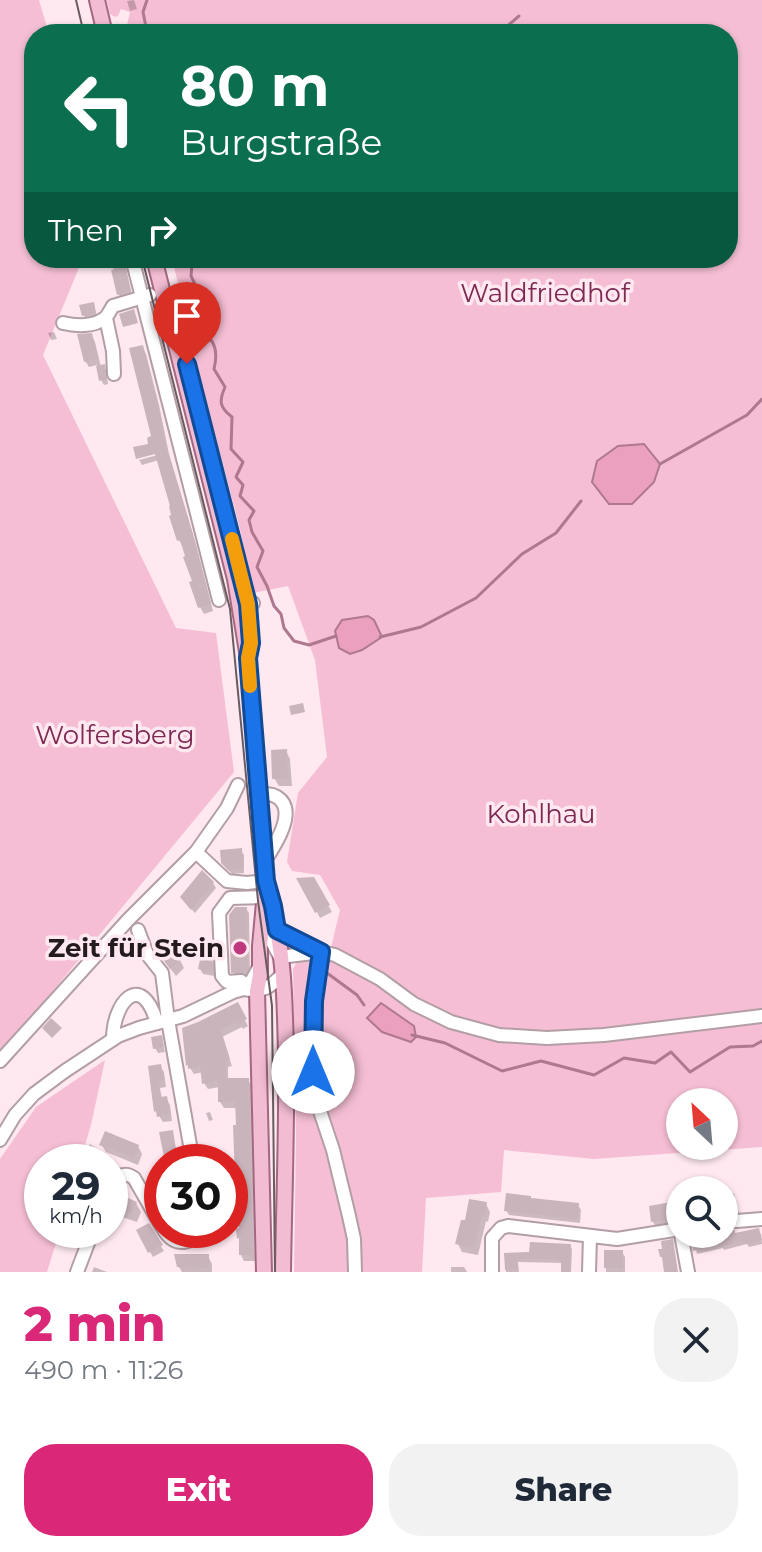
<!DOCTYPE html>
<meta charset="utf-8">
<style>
:root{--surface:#fff;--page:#f2f2f3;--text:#1f2937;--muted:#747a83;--accent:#db2777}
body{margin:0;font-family:Montserrat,sans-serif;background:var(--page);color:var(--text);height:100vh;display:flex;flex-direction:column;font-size:30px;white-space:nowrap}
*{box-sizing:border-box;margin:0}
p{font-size:26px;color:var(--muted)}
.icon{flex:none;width:44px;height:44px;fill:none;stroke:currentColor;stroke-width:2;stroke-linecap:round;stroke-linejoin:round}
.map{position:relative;height:1272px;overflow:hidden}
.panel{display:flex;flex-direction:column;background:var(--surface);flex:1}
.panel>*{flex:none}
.guide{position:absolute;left:24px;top:24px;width:714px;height:244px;border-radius:32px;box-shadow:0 2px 6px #0004;background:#0b6e4f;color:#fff;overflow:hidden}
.needle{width:52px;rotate:334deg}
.fabs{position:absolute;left:666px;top:1088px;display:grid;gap:16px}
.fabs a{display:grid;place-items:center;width:72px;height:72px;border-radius:50%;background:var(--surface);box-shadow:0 2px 6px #0004;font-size:40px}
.speed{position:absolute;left:24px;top:1144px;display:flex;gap:16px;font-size:40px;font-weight:700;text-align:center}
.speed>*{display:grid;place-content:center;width:104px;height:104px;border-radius:50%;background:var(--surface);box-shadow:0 2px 6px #0004;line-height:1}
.speed small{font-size:20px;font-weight:400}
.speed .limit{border:12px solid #d22;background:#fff;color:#111}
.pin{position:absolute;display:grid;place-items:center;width:68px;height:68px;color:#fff;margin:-82px -34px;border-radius:50% 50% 50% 0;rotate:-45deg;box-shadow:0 0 8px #0007}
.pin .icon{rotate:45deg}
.me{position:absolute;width:88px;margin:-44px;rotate:0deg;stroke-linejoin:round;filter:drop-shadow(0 0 6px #0008)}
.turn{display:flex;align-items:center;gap:28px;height:168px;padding:0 24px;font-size:36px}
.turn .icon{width:104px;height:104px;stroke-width:2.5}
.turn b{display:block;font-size:56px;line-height:68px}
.then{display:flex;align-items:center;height:76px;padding:0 24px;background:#0003;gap:16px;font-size:30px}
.round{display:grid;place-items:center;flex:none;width:84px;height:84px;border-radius:32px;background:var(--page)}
.overview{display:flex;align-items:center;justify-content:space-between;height:136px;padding:0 24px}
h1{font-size:48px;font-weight:800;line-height:60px;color:var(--accent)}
.button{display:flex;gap:16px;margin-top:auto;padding:16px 24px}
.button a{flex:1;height:92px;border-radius:32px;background:var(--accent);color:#fff;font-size:32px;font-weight:800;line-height:92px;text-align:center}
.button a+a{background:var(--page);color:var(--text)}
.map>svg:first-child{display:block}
.green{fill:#f5bed4;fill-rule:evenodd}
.water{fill:#eaa0be;stroke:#ae788e;stroke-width:2}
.shadow{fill:#0003}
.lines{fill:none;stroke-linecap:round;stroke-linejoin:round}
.stream{stroke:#ae788e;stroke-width:3}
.building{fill:#cab4bc}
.minor-casing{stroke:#b39ea6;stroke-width:16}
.major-casing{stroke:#a46781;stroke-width:18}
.minor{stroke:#fff;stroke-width:12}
.major{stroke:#f2bcd3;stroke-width:14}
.tram{stroke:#695c61;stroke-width:2}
.route-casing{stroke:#114b97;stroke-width:20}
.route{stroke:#1a73e8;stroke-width:14}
.slow{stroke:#f59e0b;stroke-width:14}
.poi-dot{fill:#be397d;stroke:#ffe8f0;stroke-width:3}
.labels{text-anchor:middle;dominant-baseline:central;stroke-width:7;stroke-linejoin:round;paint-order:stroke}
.park-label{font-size:26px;fill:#7d2952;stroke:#ffe8f0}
.poi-label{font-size:26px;font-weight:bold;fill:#231b1e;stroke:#ffe8f0;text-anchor:end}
</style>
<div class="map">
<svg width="762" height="1272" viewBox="0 0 762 1272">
<rect width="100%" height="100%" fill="#ffe8f0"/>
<!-- green -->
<g class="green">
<polygon points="0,0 39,0 49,34 34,34 34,258 83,258 43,355 176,628 216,633 234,772 0,1055"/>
<path d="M107,0H762V1147L594,1159L504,1150L501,1192L426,1198L422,1272H294L296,1135L293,969L297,962L309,961L314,963L308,982L306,1029L307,1089L330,1152L319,1094L316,1010L340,910L320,875L292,871L287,862L298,793L327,757L315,660L288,586L253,593L240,529L201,381L172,258H728V34H125L130,12L121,9L118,16L115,17L110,14ZM680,1102H724V1146H680Z"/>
<polygon points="105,1060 91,1125 80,1162 42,1162 42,1230 60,1230 47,1272 0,1272 0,1159 36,1107"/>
</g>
<!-- water -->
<g class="water">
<polygon points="644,444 660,464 654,482 632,504 609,504 592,482 597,461 618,446"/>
<polygon points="368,616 374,620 382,637 362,650 350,654 339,648 335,631 342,620"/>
<polygon points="381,1003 414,1026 416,1037 411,1042 382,1032 367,1018"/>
</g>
<!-- shadow -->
<g class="shadow">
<polygon points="134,0 137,9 130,11 127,1"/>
<polygon points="111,258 124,258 132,296 122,299 119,295"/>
<polygon points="93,304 98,318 86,320 84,315"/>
<polygon points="54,332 57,339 51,340 48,333"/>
<polygon points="91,335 95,342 101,367 104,366 106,371 108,384 104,385 101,380 97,365 89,367 85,361"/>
<polygon points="142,347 146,354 159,405 169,454 196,544 213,611 204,614 200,607 183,547 179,540 159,460 142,465 139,460 165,453 151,445 154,438"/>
<polygon points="286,751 290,759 292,786 279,786 274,778"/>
<polygon points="241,851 244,855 244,873 232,874 226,868"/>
<polygon points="313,879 332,912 320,918 300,880"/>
<polygon points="213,883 216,888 195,913 185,902"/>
<polygon points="246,909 249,913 250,975 248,978 236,977 233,972"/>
<polygon points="161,956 180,960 184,968 176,976"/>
<polygon points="211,958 214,963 214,976 203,974 200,969"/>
<polygon points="237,1004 248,1026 243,1029 242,1027 222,1037 232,1066 228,1067 228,1080 248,1080 252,1086 255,1261 244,1261 241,1255 241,1241 239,1238 241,1230 239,1215 235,1215 230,1202 230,1198 235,1198 238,1108 224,1108 220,1102 220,1087 208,1089 204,1083 203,1072 194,1074 188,1065"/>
<polygon points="161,1037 165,1052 158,1053 155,1048"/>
<polygon points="160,1066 164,1072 166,1087 160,1088 162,1099 166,1098 170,1105 172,1121 163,1122 156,1111 150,1067"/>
<polygon points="210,1112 213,1120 209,1121 206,1113"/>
<polygon points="90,1144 97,1149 94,1156 87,1152"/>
<polygon points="101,1144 138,1146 142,1154 138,1165 106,1152"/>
<polygon points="733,1195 737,1203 740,1219 724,1221 724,1196"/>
<polygon points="531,1200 578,1205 581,1210 580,1223 509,1215 506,1210"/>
<polygon points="136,1203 141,1212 137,1222 122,1217 118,1209"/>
<polygon points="486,1204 490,1212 488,1222 486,1221 478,1255 462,1252 458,1244"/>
<polygon points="680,1204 680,1222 676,1223 677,1227 658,1230 653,1222 651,1207"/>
<polygon points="148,1225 164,1251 153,1257 138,1231"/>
<polygon points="73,1231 80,1235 78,1242 71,1237"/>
<polygon points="728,1233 761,1234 762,1244 749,1247 747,1244 724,1250 723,1248 697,1254 693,1238 707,1239"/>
<polygon points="570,1246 572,1249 571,1272 563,1272 563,1263 518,1262 519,1272 506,1272 506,1255 531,1253"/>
<polygon points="606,1252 622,1252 625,1257 625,1272 606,1272"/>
<polygon points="208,1256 212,1264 212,1272 182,1272 179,1267"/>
<polygon points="94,1267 107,1272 92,1272"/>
<polygon points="451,1267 464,1267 467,1272 451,1272"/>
</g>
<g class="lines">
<!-- stream -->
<g class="stream">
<polyline points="144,34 146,27 143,12 147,0"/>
<polyline points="498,34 519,16"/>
<path d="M186,258L192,264L191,276C201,292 196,314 204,333C206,337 211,339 213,343C217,351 216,361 214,369L225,387C219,401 219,407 232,417L231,449L243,462L236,477L243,485L240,496L254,511L249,520L252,532L263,551L257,567L267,586L274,606L281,614L284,628L294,641L309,645L336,636"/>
<polyline points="660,464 747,415 762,399"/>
<polyline points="380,637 421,627 476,598 522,554 556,533 581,501"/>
<polyline points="327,973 357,995 364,1005"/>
<polyline points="412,1035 445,1043 502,1071 541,1061 594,1075 624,1058 655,1063 671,1052 690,1072 730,1047 753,1046 762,1041"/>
</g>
</g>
<!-- building -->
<g class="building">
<polygon points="125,267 131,291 117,295 111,270"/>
<polygon points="94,302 96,313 82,316 79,305"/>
<polygon points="134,309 138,323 123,327 119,314"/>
<polygon points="92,333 98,358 84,362 77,334"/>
<polygon points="143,345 156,396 166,445 193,535 211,604 198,608 189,582 192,581 183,557 185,556 180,540 177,541 169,516 171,515 169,506 170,506 155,454 136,459 133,447 148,444 147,438 151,436 129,348"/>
<polygon points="105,364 107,379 99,381 96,366"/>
<polygon points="303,703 305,712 291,715 289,706"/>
<polygon points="287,749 288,778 272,779 271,750"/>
<polygon points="242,848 243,868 228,870 221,863 220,850"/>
<polygon points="202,870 214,882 191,910 180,897"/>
<polygon points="314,877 330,905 315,913 296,878"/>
<polygon points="235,907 247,907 248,969 245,973 231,973 229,915"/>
<polygon points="162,940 165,940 182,959 170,969 154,947"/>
<polygon points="201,955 212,956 213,973 198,969"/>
<polygon points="238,1002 247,1019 238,1024 237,1022 221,1030 230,1059 226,1061 226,1078 249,1078 253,1255 239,1255 239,1238 237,1239 236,1229 239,1228 236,1210 230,1210 230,1196 233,1196 233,1178 235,1178 233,1125 236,1125 235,1102 218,1102 218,1081 202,1084 200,1066 188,1069 188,1065 186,1066 182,1028 198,1022"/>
<polygon points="51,1018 62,1028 52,1038 42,1028"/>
<polygon points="162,1035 164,1047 153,1049 151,1037"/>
<polygon points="161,1064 164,1080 158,1081 161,1097 167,1096 170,1114 157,1117 156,1111 154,1112 148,1066"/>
<polygon points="173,1130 178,1162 165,1162 159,1132"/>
<polygon points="105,1131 139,1145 134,1158 99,1145"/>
<polygon points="506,1193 531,1196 531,1198 579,1203 578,1219 504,1211"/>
<polygon points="734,1193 737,1211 724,1213 724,1194"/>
<polygon points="121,1195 137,1202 132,1215 116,1209"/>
<polygon points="469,1199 487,1202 485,1215 482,1214 474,1248 455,1244 461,1220 465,1220"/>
<polygon points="671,1202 673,1219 651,1222 649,1206"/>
<polygon points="149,1223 163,1245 148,1253 136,1230"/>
<polygon points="759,1228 762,1240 744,1244 743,1241 720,1247 719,1244 693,1251 691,1237 701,1234 726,1234 725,1231 728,1231 735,1230 735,1233"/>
<polygon points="673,1239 678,1272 664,1272 662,1257 660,1257 658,1249 662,1249 661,1241"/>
<polygon points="530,1242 571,1244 570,1272 561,1272 561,1260 543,1259 518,1259 518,1269 505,1270 504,1253 529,1252"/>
<rect x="604" y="1250" width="19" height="18"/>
<polygon points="174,1254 209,1254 209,1268 177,1267"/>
</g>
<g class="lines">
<defs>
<g id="minor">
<polyline points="132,258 219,600"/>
<polyline points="106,318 113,351 114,374"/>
<path d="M63,323C76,326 94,327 105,318C107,317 112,307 113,306L150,295"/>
<polyline points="248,604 253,603"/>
<path d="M258,797C265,794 270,793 277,797C299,811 273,848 264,862"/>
<polyline points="196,852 227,881 247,883 266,881"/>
<path d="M265,897L230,898L219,913L222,976L227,982L241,981L243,989C263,992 268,989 282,975"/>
<polyline points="265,915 271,940 280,957 321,952 335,955 380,979 414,1004 451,1022 499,1035 547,1038 604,1035 762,1016"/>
<polyline points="138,930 147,954 162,973 168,1020 193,1162"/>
<path d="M277,930C290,940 307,944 321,952"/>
<polyline points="321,952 314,1001 314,1093 333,1150 349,1216 354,1239 355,1272"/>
<path d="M113,1039C113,1003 141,969 157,1023"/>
<polyline points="0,1061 128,920 196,852 227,808 238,785"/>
<polyline points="0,1140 15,1115 34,1094 65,1071 118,1036 139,1028 183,1016 233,992 243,989 252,980 258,969"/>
<path d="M110,1185C117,1176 124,1171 134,1178L162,1227"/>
<polyline points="724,1222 762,1219"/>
<path d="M164,1230C174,1246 190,1246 200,1230"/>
<polyline points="681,1234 688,1272"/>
<polyline points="77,1272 93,1230"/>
<polyline points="492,1272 492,1238 501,1228 508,1226 617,1239 680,1229"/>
<polyline points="589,1272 590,1236"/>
</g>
<g id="major">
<polyline points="97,0 105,34"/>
<polyline points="154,258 235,579 248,658 266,881 260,946 260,975 257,991 264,1272"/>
<path d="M269,892C284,945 285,1003 286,1057C287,1129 284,1200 283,1272"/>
</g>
</defs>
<!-- minor casing -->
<use href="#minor" class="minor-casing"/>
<!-- major casing -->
<use href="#major" class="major-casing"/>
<!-- minor -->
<use href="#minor" class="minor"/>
<!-- major -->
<use href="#major" class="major"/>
<!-- tram -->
<g class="tram">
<polyline points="76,0 84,34"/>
<polyline points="142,258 230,609 258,901 272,1006 275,1272"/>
</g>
</g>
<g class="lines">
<defs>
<polyline id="route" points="187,364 248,604 251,643 248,658 266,881 273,906 277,930 321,952 314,1001 313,1072"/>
</defs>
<!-- route casing -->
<use href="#route" class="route-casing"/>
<!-- route -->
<use href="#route" class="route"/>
<!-- slow -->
<polyline class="slow" points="232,539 248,604 251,643 248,658 250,686"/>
</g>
<!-- markers -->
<circle class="poi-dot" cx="240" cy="948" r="8"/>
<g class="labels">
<!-- park labels -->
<g class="park-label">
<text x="545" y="293">Waldfriedhof</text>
<text x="115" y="735">Wolfersberg</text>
<text x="541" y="814">Kohlhau</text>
</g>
<!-- poi labels -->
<g class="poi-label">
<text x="224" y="948">Zeit für Stein</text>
</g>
</g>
</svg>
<div class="fabs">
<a><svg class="needle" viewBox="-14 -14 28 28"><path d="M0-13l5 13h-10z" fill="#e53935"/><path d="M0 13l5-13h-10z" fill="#747a83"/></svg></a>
<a><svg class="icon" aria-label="search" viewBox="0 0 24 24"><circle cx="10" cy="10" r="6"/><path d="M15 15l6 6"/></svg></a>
</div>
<div class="speed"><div>29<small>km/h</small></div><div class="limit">30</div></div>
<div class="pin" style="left:187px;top:364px;background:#d93025"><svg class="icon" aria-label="arrive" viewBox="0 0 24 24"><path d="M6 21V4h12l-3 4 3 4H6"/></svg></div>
<svg class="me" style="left:313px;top:1072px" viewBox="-20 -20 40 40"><circle r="19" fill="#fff"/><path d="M0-13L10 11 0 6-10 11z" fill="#1a73e8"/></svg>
<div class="guide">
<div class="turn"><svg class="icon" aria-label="left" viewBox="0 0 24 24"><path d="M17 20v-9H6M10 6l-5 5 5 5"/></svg><div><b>80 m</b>Burgstraße</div></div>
<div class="then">Then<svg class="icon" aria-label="right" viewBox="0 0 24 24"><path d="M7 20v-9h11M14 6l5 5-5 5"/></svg></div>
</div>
</div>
<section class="panel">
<div class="overview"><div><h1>2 min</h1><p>490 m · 11:26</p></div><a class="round"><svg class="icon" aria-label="close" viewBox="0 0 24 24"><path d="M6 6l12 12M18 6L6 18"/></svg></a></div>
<div class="button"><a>Exit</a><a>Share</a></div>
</section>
